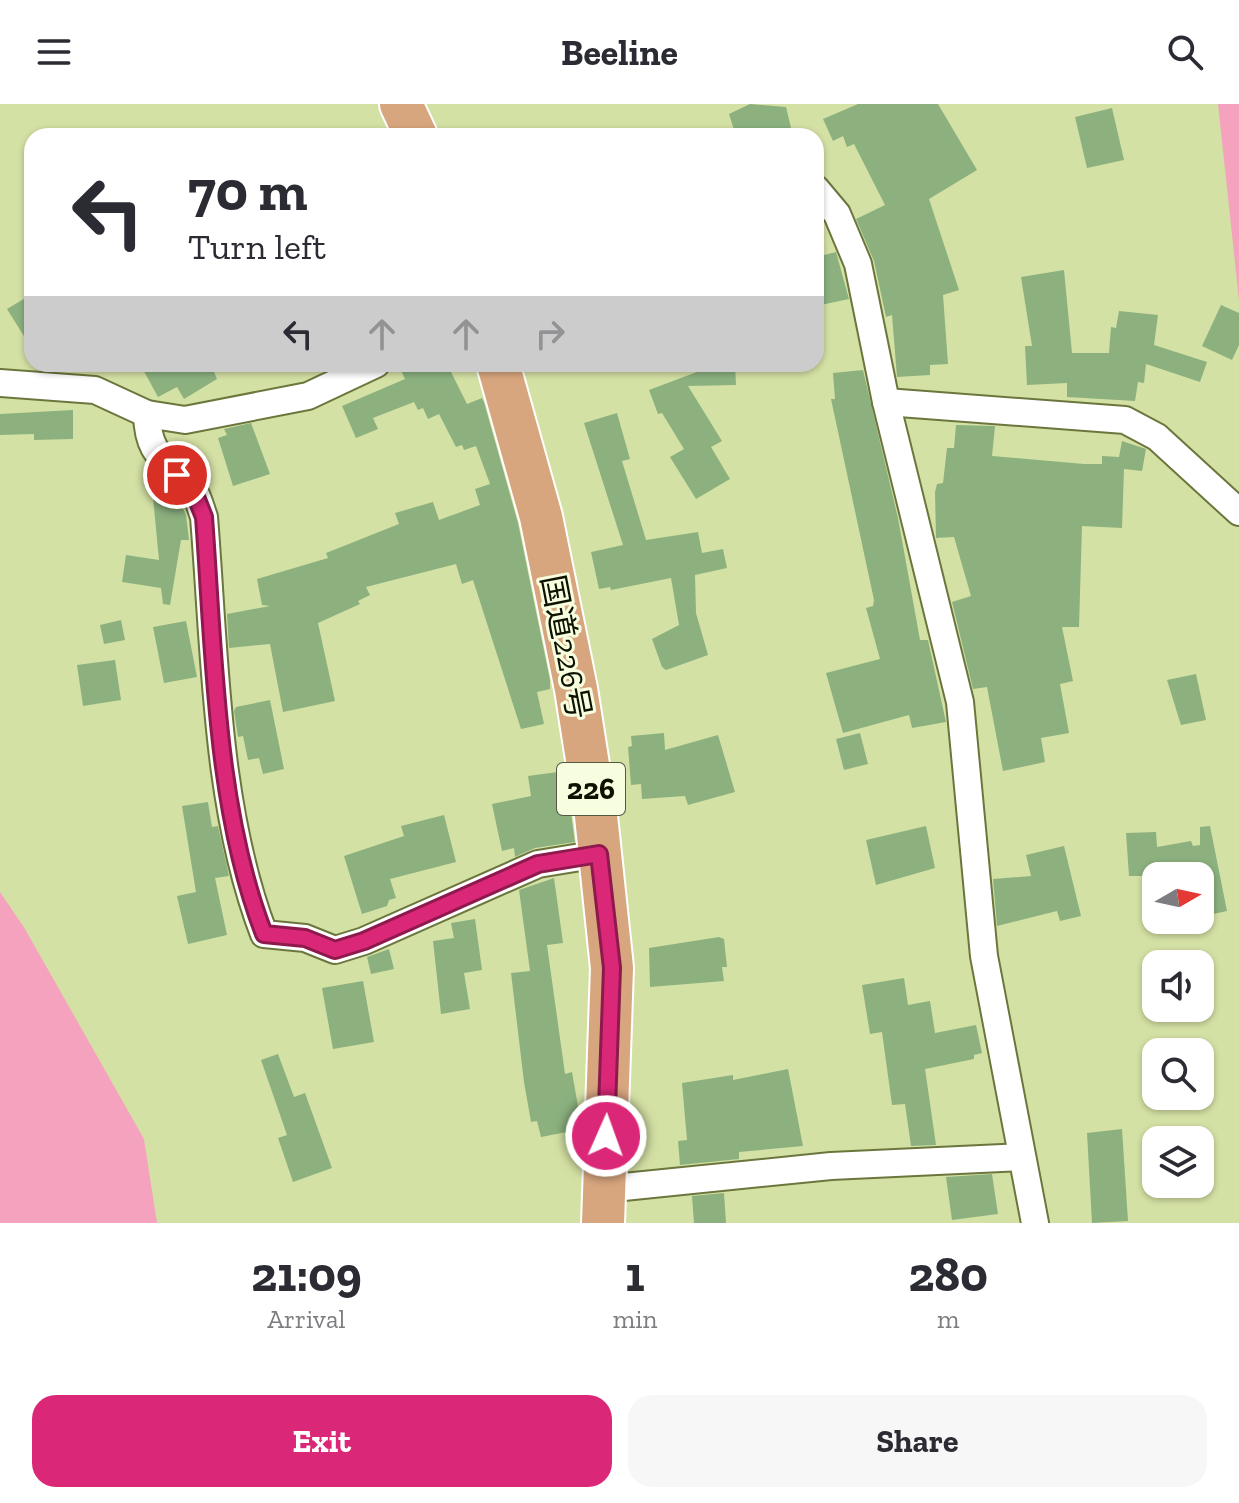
<!DOCTYPE html>
<meta charset="utf-8">
<style>
:root{--surface:#fff;--page:#f7f7f7;--text:#2b2b33;--muted:#7c7c81;--accent:#db2777}
body{margin:0;font-family:"Zilla Slab","Noto Sans JP",serif;background:var(--page);color:var(--text);height:100vh;display:flex;flex-direction:column;font-size:30px;white-space:nowrap}
*{box-sizing:border-box;margin:0}
p{font-size:26px;color:var(--muted)}
.icon{flex:none;width:44px;height:44px;fill:none;stroke:currentColor;stroke-width:2;stroke-linecap:round;stroke-linejoin:round}
.map{position:relative;height:1119px;overflow:hidden}
.details{display:flex;flex-direction:column;background:var(--surface);flex:1}
.details>*{flex:none}
.hud{position:absolute;left:24px;top:24px;width:800px;height:244px;border-radius:24px;box-shadow:0 2px 6px #0004;background:#fff;color:var(--text);overflow:hidden}
.needle{width:52px;rotate:81deg}
.buttons{position:absolute;left:1142px;top:758px;display:grid;gap:16px}
.buttons a{display:grid;place-items:center;width:72px;height:72px;border-radius:16px;background:var(--surface);box-shadow:0 2px 6px #0004;font-size:40px}
.pin{position:absolute;display:grid;place-items:center;width:68px;height:68px;color:#fff;margin:-34px;border:4px solid #fff;border-radius:50%;box-shadow:0 2px 8px #0007}
.me{position:absolute;width:88px;margin:-44px;rotate:2deg;stroke-linejoin:round;filter:drop-shadow(0 0 6px #0008)}
.turn{display:flex;align-items:center;gap:28px;height:168px;padding:0 32px;font-size:36px}
.turn .icon{width:104px;height:104px;stroke-width:2.5}
.turn b{display:block;font-size:56px;line-height:68px}
.lanes{display:flex;align-items:center;height:76px;padding:0 32px;background:#0003;justify-content:center;gap:40px;direction:ltr}
.lanes .off{opacity:.35}
.eta{display:flex;justify-content:space-evenly;align-items:center;height:136px;text-align:center}
.eta b{font-size:48px;font-weight:800;line-height:56px}
.primary-button{display:flex;gap:16px;margin-top:auto;padding:16px 32px}
.primary-button a{flex:1;height:92px;border-radius:24px;background:var(--accent);color:#fff;font-size:32px;font-weight:800;line-height:92px;text-align:center}
.primary-button a+a{background:var(--page);color:var(--text)}
header{display:flex;justify-content:space-between;align-items:center;height:104px;padding:0 32px;background:var(--surface);font-size:36px;font-weight:800}
.map>svg:first-child{display:block}
.green{fill:#f4a2be}
.building{fill:#8cb17f}
.lines{fill:none;stroke-linecap:round;stroke-linejoin:round}
.minor-casing{stroke:#6b763d;stroke-width:30}
.trunk-casing{stroke:#fff;stroke-width:46}
.minor{stroke:#fff;stroke-width:26}
.trunk{stroke:#d8a67e;stroke-width:42}
.route-casing{stroke:#8e194d;stroke-width:20}
.route{stroke:#db2777;stroke-width:14}
.labels{text-anchor:middle;dominant-baseline:central;stroke-width:6;stroke-linejoin:round;paint-order:stroke}
.shield{fill:#f7fee0;stroke:#545843;stroke-width:2}
.shield-label{font-size:30px;font-weight:bold;fill:#0e1100}
.street-label{font-size:32px;fill:#0e1100;stroke:#f7fee0}
</style>
<header><svg class="icon" aria-label="menu" viewBox="0 0 24 24"><path d="M4 6h16M4 12h16M4 18h16"/></svg>Beeline<svg class="icon" aria-label="search" viewBox="0 0 24 24"><circle cx="10" cy="10" r="6"/><path d="M15 15l6 6"/></svg></header>
<div class="map">
<svg width="1239" height="1119" viewBox="0 0 1239 1119">
<rect width="100%" height="100%" fill="#d4e1a4"/>
<!-- green -->
<g class="green">
<polygon points="1218,0 1239,0 1239,196"/>
<polygon points="0,788 25,825 144,1035 157,1119 0,1119"/>
</g>
<!-- building -->
<g class="building">
<polygon points="750,0 786,3 793,32 736,32 729,10"/>
<polygon points="858,0 938,0 977,66 929,95 959,186 943,191 948,260 930,261 930,271 897,273 892,211 886,213 874,157 856,115 885,101 854,40 847,43 843,32 833,37 823,15"/>
<polygon points="1112,4 1124,56 1087,64 1075,13"/>
<polygon points="836,148 849,195 816,202 816,153"/>
<polygon points="1064,166 1072,249 1109,249 1111,223 1116,224 1119,207 1158,211 1154,241 1207,258 1200,278 1146,260 1144,279 1138,278 1135,297 1067,293 1067,279 1027,281 1025,242 1032,242 1021,173"/>
<polygon points="32,190 32,245 7,205"/>
<polygon points="1221,201 1239,209 1239,241 1232,256 1202,242"/>
<polygon points="140,260 217,260 212,263 217,275 184,295 177,283 158,293"/>
<polygon points="398,260 447,260 467,300 482,294 484,298 518,419 550,576 550,585 537,588 544,620 521,625 473,476 462,480 456,460 366,483 370,491 358,497 360,500 318,519 335,597 283,608 270,540 229,544 227,510 270,502 262,501 257,475 328,454 326,449 399,420 395,409 433,398 439,416 480,401 475,385 490,380 476,342 464,346 462,341 456,343 439,310 428,315 423,304 418,306 414,298 373,314 378,325 356,334 342,302 405,275"/>
<polygon points="718,260 735,260 736,281 688,282 722,337 711,343 730,375 696,395 670,353 684,345 662,309 658,310 649,286"/>
<polygon points="863,266 898,414 920,536 928,536 946,618 912,624 909,611 843,629 826,569 880,555 866,504 873,502 874,496 831,295 835,295 833,269"/>
<polygon points="73,306 73,335 34,336 34,330 0,331 0,310"/>
<polygon points="617,309 630,355 622,357 646,436 698,428 702,449 723,445 727,464 695,471 696,509 708,551 666,566 662,563 652,535 679,521 671,474 611,486 610,483 599,485 591,448 623,441 584,319"/>
<polygon points="251,319 270,370 233,382 218,334 227,331 224,325"/>
<polygon points="956,321 995,322 992,352 1084,360 1102,360 1102,352 1119,353 1122,337 1146,345 1142,367 1124,365 1122,424 1082,422 1079,523 1062,523 1073,577 1060,580 1069,629 1041,634 1045,658 1003,667 987,583 973,585 952,498 971,492 954,433 936,434 935,388 937,380 943,379 947,344 954,344"/>
<polygon points="177,391 186,411 189,436 181,436 170,501 163,500 161,484 122,478 126,451 159,456 153,393"/>
<polygon points="121,516 125,536 104,540 100,521"/>
<polygon points="186,517 197,573 164,579 153,523"/>
<polygon points="115,556 121,596 83,602 77,561"/>
<polygon points="1196,570 1206,616 1181,621 1167,576"/>
<polygon points="270,596 284,665 263,670 259,654 248,656 243,632 238,633 234,607 236,603"/>
<polygon points="664,629 665,646 718,631 735,688 688,701 685,692 642,695 641,680 631,681 628,643 632,642 631,632"/>
<polygon points="860,629 868,660 844,666 836,635"/>
<polygon points="565,667 575,738 535,744 515,753 514,744 502,747 492,700 531,692 528,672"/>
<polygon points="208,698 212,723 218,722 229,772 215,774 227,831 188,840 177,792 196,788 182,702"/>
<polygon points="444,711 456,758 390,775 396,794 389,796 387,802 362,810 344,752 404,732 401,722"/>
<polygon points="926,722 935,764 876,781 866,736"/>
<polygon points="1210,722 1227,807 1200,813 1200,772 1129,772 1126,729 1156,728 1157,743 1191,737 1193,742 1200,741 1200,723"/>
<polygon points="1064,742 1081,812 1060,817 1057,807 997,822 993,775 1031,772 1026,751"/>
<polygon points="554,774 563,839 547,841 565,970 572,968 582,1025 541,1033 537,1017 531,1018 524,978 511,869 530,867 519,786"/>
<polygon points="475,815 482,866 464,869 470,905 441,910 433,837 454,834 451,819"/>
<polygon points="719,833 724,835 727,863 722,863 724,877 650,883 649,844"/>
<polygon points="389,845 394,865 371,870 367,853"/>
<polygon points="904,874 908,901 930,897 935,929 976,921 982,949 974,951 974,955 925,965 936,1041 911,1042 905,1000 892,1001 882,928 870,930 862,881"/>
<polygon points="363,877 374,938 333,945 322,884"/>
<polygon points="278,950 294,993 305,989 332,1064 293,1078 278,1034 287,1031 261,956"/>
<polygon points="788,965 803,1042 739,1048 739,1055 680,1061 678,1037 687,1036 682,979 733,971 733,976"/>
<polygon points="1122,1025 1128,1117 1092,1119 1087,1029"/>
<polygon points="992,1070 998,1110 952,1116 946,1073"/>
<polygon points="724,1089 726,1119 694,1119 692,1092"/>
</g>
<g class="lines">
<defs>
<g id="minor">
<polyline points="816,85 837,110 858,160 886,298 960,598 984,852 1035,1119"/>
<polyline points="0,279 95,286 147,310 185,316 308,292 376,260"/>
<polyline points="886,298 1125,316 1157,333 1239,408"/>
<path d="M147,310C148,361 174,354 195,389C199,396 201,405 204,413C215,547 215,703 264,830L305,834L335,846L364,837L538,760L599,750"/>
<polyline points="604,1085 831,1062 1021,1053"/>
</g>
<g id="trunk">
<polyline points="401,0 416,32"/>
<polyline points="498,260 541,413 576,585 596,712 612,864 603,1119"/>
</g>
</defs>
<!-- minor casing -->
<use href="#minor" class="minor-casing"/>
<!-- trunk casing -->
<use href="#trunk" class="trunk-casing"/>
<!-- minor -->
<use href="#minor" class="minor"/>
<!-- trunk -->
<use href="#trunk" class="trunk"/>
</g>
<g class="lines">
<defs>
<path id="route" d="M177,371L194,388L204,413C214,547 215,704 264,830L305,834L335,846L364,837L538,760L599,750L612,864L606,1032"/>
</defs>
<!-- route casing -->
<use href="#route" class="route-casing"/>
<!-- route -->
<use href="#route" class="route"/>
</g>
<g class="labels">
<!-- shield labels -->
<rect class="shield" x="557" y="659" width="68" height="52" rx="6"/>
<g class="shield-label">
<text x="591" y="685">226</text>
</g>
<!-- street labels -->
<g class="street-label">
<text transform="translate(566 543) rotate(79)">国道226号</text>
</g>
</g>
</svg>
<div class="buttons">
<a><svg class="needle" viewBox="-14 -14 28 28"><path d="M0-13l5 13h-10z" fill="#e53935"/><path d="M0 13l5-13h-10z" fill="#7c7c81"/></svg></a>
<a><svg class="icon" aria-label="sound" viewBox="0 0 24 24"><path d="M4 9h4l5-4v14l-5-4H4zM17 9q2 3 0 6"/></svg></a>
<a><svg class="icon" aria-label="search" viewBox="0 0 24 24"><circle cx="10" cy="10" r="6"/><path d="M15 15l6 6"/></svg></a>
<a><svg class="icon" aria-label="layers" viewBox="0 0 24 24"><path d="M12 4l9 5-9 5-9-5zM3 14l9 5 9-5"/></svg></a>
</div>
<div class="pin" style="left:177px;top:371px;background:#d93025"><svg class="icon" aria-label="arrive" viewBox="0 0 24 24"><path d="M6 21V4h12l-3 4 3 4H6"/></svg></div>
<svg class="me" style="left:606px;top:1032px" viewBox="-20 -20 40 40"><circle r="17" fill="#db2777" stroke="#fff" stroke-width="3"/><path d="M0-11L8 9 0 5-8 9z" fill="#fff"/></svg>
<div class="hud">
<div class="turn"><svg class="icon" aria-label="left" viewBox="0 0 24 24"><path d="M17 20v-9H6M10 6l-5 5 5 5"/></svg><div><b>70 m</b>Turn left</div></div>
<div class="lanes"><svg class="icon" aria-label="left" viewBox="0 0 24 24"><path d="M17 20v-9H6M10 6l-5 5 5 5"/></svg><svg class="icon off" aria-label="ahead" viewBox="0 0 24 24"><path d="M12 20V5M6 11l6-6 6 6"/></svg><svg class="icon off" aria-label="ahead" viewBox="0 0 24 24"><path d="M12 20V5M6 11l6-6 6 6"/></svg><svg class="icon off" aria-label="right" viewBox="0 0 24 24"><path d="M7 20v-9h11M14 6l5 5-5 5"/></svg></div>
</div>
</div>
<section class="details">
<div class="eta">
<div><b>21:09</b><p>Arrival</p></div>
<div><b>1</b><p>min</p></div>
<div><b>280</b><p>m</p></div>
</div>
<div class="primary-button"><a>Exit</a><a>Share</a></div>
</section>
